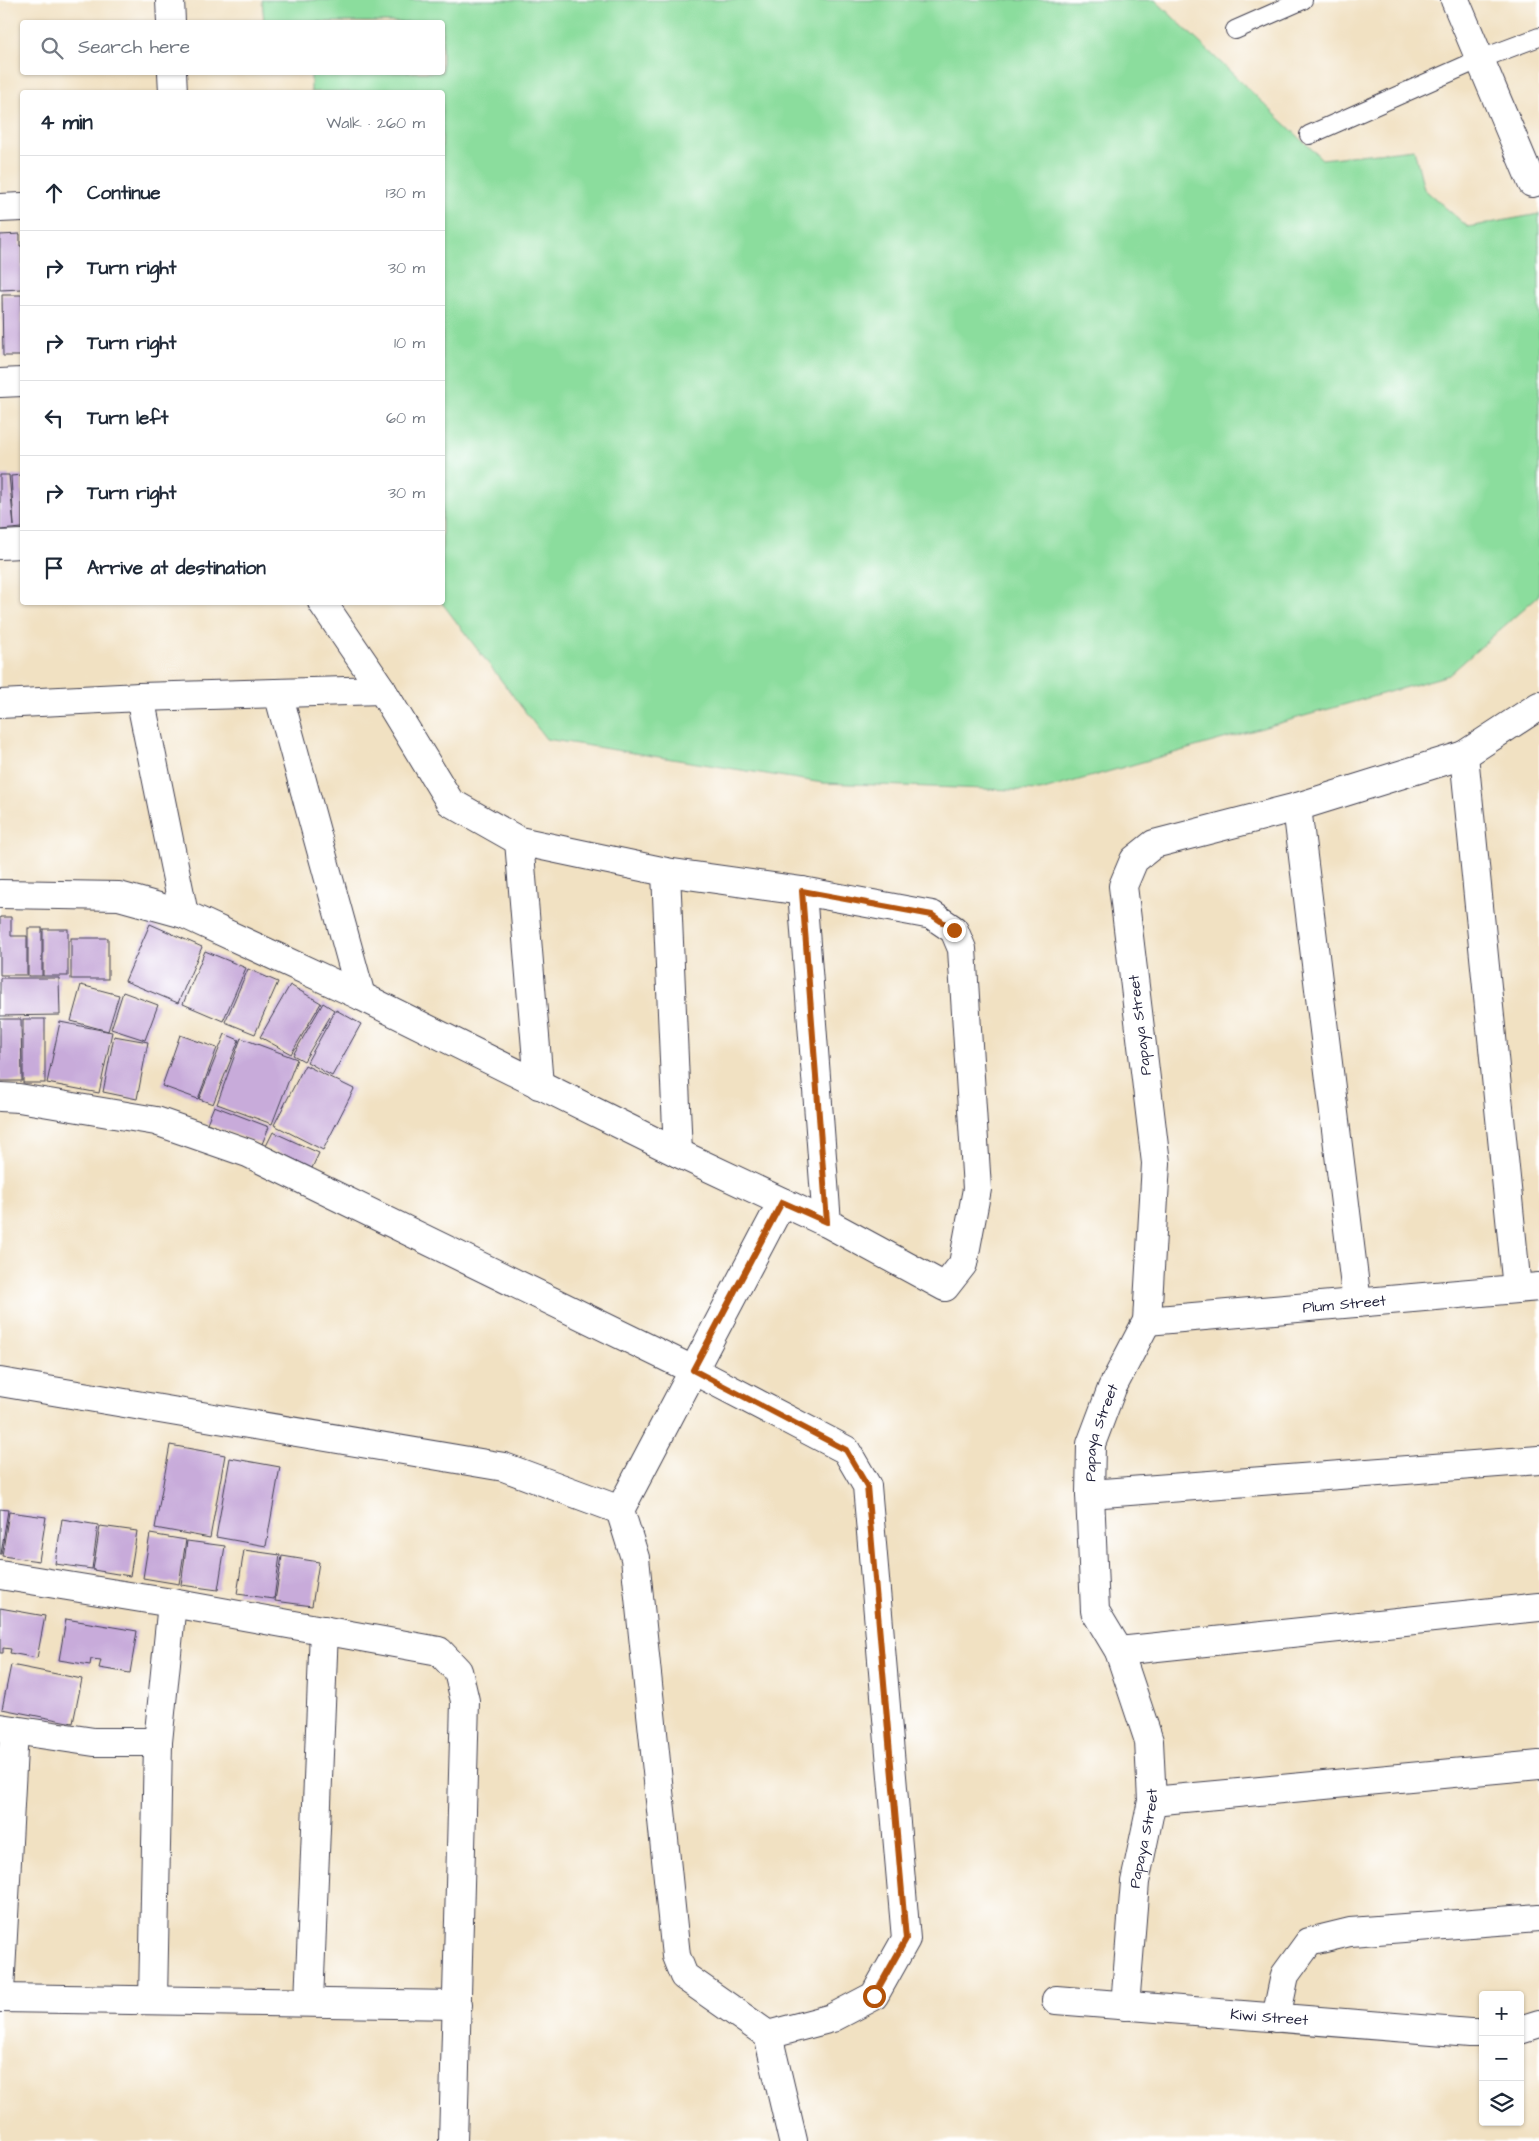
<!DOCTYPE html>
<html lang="en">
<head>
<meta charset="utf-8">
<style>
  :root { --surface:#fff; --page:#f6f6f7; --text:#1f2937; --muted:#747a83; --line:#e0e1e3 }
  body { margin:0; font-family:"Architects Daughter",sans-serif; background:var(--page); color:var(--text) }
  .controls { position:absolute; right:15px; bottom:15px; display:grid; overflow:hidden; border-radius:5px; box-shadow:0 1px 4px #0004 }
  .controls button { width:45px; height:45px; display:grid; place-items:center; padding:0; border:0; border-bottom:1px solid var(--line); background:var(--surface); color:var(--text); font:25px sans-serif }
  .stop { position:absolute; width:15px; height:15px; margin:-11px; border:4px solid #b45309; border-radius:50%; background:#fff }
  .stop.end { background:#b45309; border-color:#fff; box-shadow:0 1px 5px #0008 }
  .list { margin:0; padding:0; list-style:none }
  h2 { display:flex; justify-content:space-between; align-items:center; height:65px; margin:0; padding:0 20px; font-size:21px }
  h2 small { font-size:16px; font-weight:400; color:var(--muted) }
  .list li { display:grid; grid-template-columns:32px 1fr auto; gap:15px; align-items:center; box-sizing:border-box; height:75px; padding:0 20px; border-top:1px solid var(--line) }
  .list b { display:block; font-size:19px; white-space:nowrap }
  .list em { font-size:16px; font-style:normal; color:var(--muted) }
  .icon { flex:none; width:28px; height:28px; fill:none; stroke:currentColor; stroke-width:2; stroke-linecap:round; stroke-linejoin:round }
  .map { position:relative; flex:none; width:1539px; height:2141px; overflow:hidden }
  .search { position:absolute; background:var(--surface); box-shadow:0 1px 4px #0004; left:20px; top:20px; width:425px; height:55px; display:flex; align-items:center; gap:12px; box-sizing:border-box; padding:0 18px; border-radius:5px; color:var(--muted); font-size:19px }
  .panel { position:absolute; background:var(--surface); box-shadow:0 1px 4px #0004; left:20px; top:90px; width:425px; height:515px; border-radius:5px }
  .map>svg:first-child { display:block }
  .green { fill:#8bdd9d; stroke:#56806c }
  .building { fill:#c8abda }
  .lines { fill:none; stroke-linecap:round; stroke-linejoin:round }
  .service-casing { stroke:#413f4f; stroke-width:20 }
  .minor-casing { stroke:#413f4f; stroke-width:30 }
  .service { stroke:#fff; stroke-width:18 }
  .minor { stroke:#fff; stroke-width:28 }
  .route { stroke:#b45309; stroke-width:6 }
  .labels { text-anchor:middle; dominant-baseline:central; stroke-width:5; stroke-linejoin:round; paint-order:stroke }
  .street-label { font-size:15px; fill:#22223b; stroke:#fff }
</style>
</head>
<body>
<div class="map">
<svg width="1539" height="2141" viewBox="0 0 1539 2141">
  <rect width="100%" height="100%" fill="#fff"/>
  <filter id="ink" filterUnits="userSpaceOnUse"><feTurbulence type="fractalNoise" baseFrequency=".02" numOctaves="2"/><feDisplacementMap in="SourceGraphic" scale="10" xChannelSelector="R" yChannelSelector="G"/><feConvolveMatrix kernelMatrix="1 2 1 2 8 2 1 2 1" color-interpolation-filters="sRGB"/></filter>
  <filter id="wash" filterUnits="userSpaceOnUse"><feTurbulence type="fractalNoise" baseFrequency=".0096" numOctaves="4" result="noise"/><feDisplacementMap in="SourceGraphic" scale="20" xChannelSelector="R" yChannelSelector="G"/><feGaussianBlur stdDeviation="1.12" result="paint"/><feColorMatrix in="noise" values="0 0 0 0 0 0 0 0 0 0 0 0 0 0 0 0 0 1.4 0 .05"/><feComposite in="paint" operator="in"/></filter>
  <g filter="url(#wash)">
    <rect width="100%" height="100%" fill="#f1e1c2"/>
    <path class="green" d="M262,0H1155L1322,159L1414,149L1424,189L1468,227L1539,214V595L1449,675L1040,791L823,783L546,739L442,603V92H311V73L442,72V22H264Z"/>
    <g id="blocks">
      <g class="building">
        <path d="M20,234V246H22V289L0,290V235Z"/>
        <path d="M2,295H22V356H3Z"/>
        <path d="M0,475H9L14,526L11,476L22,475V528L0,530Z"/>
        <path d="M0,917H11V936H27V975H0Z"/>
        <path d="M150,924L202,947L178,1003L125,981Z"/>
        <rect x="28" y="928" width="14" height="48"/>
        <rect x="43" y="929" width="25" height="47"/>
        <rect x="71" y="938" width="37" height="41"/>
        <path d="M205,951L246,968L223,1021L183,1004Z"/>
        <path d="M248,969L278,982L255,1034L225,1022Z"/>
        <path d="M0,978H59L60,1015L0,1016Z"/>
        <path d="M81,985L119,995L108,1031L71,1021Z"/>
        <path d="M290,985L321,1003L291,1054L260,1037Z"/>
        <path d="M123,992L158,1005L145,1040L111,1029Z"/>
        <path d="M323,1003L334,1010L304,1061L293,1055Z"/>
        <path d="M336,1010L361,1024L332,1076L307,1062Z"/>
        <path d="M0,1019H21L22,1081H0Z"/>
        <rect x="23" y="1019" width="22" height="64"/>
        <path d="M60,1022L112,1032L99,1093L47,1083Z"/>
        <path d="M225,1034L239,1040L213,1104L199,1099Z"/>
        <path d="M180,1035L217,1048L198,1099L162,1086Z"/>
        <path d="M114,1036L148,1042L137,1099L103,1092Z"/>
        <path d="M241,1038L297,1059L272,1124L217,1104Z"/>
        <path d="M305,1065L354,1089L323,1150L274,1125Z"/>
        <path d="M214,1106L269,1127L262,1144L207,1123Z"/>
        <path d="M273,1132L319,1153L312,1168L266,1146Z"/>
        <path d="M170,1445L225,1455L210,1538L155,1528Z"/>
        <path d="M230,1458L280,1467L266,1546L216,1537Z"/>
        <path d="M0,1509L8,1510L1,1554H0Z"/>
        <path d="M9,1512L46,1517L39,1561L2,1556Z"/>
        <path d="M62,1519L98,1525L92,1569L55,1564Z"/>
        <path d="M100,1526L137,1531L130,1576L93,1570Z"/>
        <path d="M150,1534L186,1540L179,1584L143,1578Z"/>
        <path d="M187,1541L225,1546L218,1590L181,1585Z"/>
        <path d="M244,1550L280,1555L274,1599L237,1594Z"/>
        <path d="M282,1556L319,1562L312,1606L275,1601Z"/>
        <path d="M0,1608L45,1616L37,1658L10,1653L11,1649L3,1648V1653H0Z"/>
        <path d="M66,1619L137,1631L130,1673L99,1668L101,1660L91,1659L90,1665L59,1660Z"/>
        <path d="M11,1665L82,1679L73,1723L2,1709Z"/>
      </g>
    </g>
  </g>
  <g filter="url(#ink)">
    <use href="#blocks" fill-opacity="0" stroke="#413f4f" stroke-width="1"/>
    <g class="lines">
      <defs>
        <g id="service">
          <path d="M1235,30L1303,0"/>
          <path d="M1309,135L1478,60L1539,37"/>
        </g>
        <g id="minor">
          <path d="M170,0L171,22"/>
          <path d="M1455,0L1532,183L1539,181"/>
          <path d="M172,72L173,92"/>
          <path d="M0,208L22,207"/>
          <path d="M0,383L22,382"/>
          <path d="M0,545L22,544"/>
          <path d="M278,693L361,996"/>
          <path d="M140,697L184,914"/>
          <path d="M0,704L140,697L382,690"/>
          <path d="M1464,755L1517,1289"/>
          <path d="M1297,807L1357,1303"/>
          <path d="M519,841L539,1085"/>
          <path d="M666,872L678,1153"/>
          <path d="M802,891L827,1223"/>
          <path d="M0,894L119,896L184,914L361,996L678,1153L827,1223L945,1287L963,1264L977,1189L962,949L954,930L932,915L802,891L666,872L519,841L450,802L382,690L322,602"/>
          <path d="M0,1097L19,1098L156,1121L248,1153L693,1370L846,1450L867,1486L906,1939L874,1996L832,2018L768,2035"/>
          <path d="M782,1202L620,1510L635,1558L676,1956L684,1976L768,2035L793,2141"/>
          <path id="s1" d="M1147,1321L1539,1287"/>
          <path d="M0,1382L504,1467L620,1510"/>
          <path d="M1090,1494L1539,1460"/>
          <path d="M0,1575L172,1603L158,1742L153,2000"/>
          <path d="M172,1603L439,1651L458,1671L465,1701L453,2141"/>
          <path d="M1119,1651L1539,1607"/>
          <path d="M0,1728L94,1742H158"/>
          <path d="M1152,1801L1539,1765"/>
          <path d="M0,1991L14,1730"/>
          <path d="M0,1998L458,2005"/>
          <path id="s2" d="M1056,2000L1470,2033H1483"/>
          <path d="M309,2002L324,1630"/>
          <path id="s3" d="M1125,2006L1135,1882L1152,1801L1149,1741L1119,1651L1095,1611L1090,1494L1091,1444L1112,1388L1147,1321L1156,1163L1123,886L1134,860L1154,844L1297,807L1464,755L1539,706"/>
          <path d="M1276,2018L1285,1975L1309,1942L1350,1932L1539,1918"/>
          <path d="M1520,2030L1539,2024"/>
        </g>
      </defs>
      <use href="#service" class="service-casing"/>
      <use href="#minor" class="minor-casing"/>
      <use href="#service" class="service"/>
      <use href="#minor" class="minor"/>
    </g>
  </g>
  <g class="lines" filter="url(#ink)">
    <path class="route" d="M874,1996L906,1939L867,1486L846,1450L693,1370L782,1202L827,1222L802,891L932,915L954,930"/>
  </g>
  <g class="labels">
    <g class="street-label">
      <text transform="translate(1140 1025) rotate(-97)">Papaya Street</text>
      <text stroke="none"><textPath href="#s1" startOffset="198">Plum Street</textPath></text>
      <text stroke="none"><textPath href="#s3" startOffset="589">Papaya Street</textPath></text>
      <text stroke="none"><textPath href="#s3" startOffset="169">Papaya Street</textPath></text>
      <text stroke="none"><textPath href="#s2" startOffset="214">Kiwi Street</textPath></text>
    </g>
  </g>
</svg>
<div class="controls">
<button>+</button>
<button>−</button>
<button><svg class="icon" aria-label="layers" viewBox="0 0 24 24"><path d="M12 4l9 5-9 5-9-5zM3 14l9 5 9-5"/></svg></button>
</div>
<div class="stop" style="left:874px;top:1996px"></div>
<div class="stop end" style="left:954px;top:930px"></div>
<div class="search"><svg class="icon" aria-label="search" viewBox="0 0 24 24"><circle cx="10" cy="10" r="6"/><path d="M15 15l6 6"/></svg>Search here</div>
<section class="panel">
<h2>4 min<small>Walk · 260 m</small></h2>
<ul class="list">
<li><svg class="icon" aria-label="ahead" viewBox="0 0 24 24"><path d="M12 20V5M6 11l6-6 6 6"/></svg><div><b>Continue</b></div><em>130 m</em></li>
<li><svg class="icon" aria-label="right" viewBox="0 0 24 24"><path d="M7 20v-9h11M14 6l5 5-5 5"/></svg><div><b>Turn right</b></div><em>30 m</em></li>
<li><svg class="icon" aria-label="right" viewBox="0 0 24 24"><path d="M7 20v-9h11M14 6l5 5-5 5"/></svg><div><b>Turn right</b></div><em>10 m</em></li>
<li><svg class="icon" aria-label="left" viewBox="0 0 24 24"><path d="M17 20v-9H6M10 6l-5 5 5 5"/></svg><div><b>Turn left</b></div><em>60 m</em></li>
<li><svg class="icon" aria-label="right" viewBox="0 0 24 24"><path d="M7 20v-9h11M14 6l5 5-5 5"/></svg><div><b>Turn right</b></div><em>30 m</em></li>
<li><svg class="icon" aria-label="arrive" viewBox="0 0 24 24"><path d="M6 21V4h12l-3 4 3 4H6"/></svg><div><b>Arrive at destination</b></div></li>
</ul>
</section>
</div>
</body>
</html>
